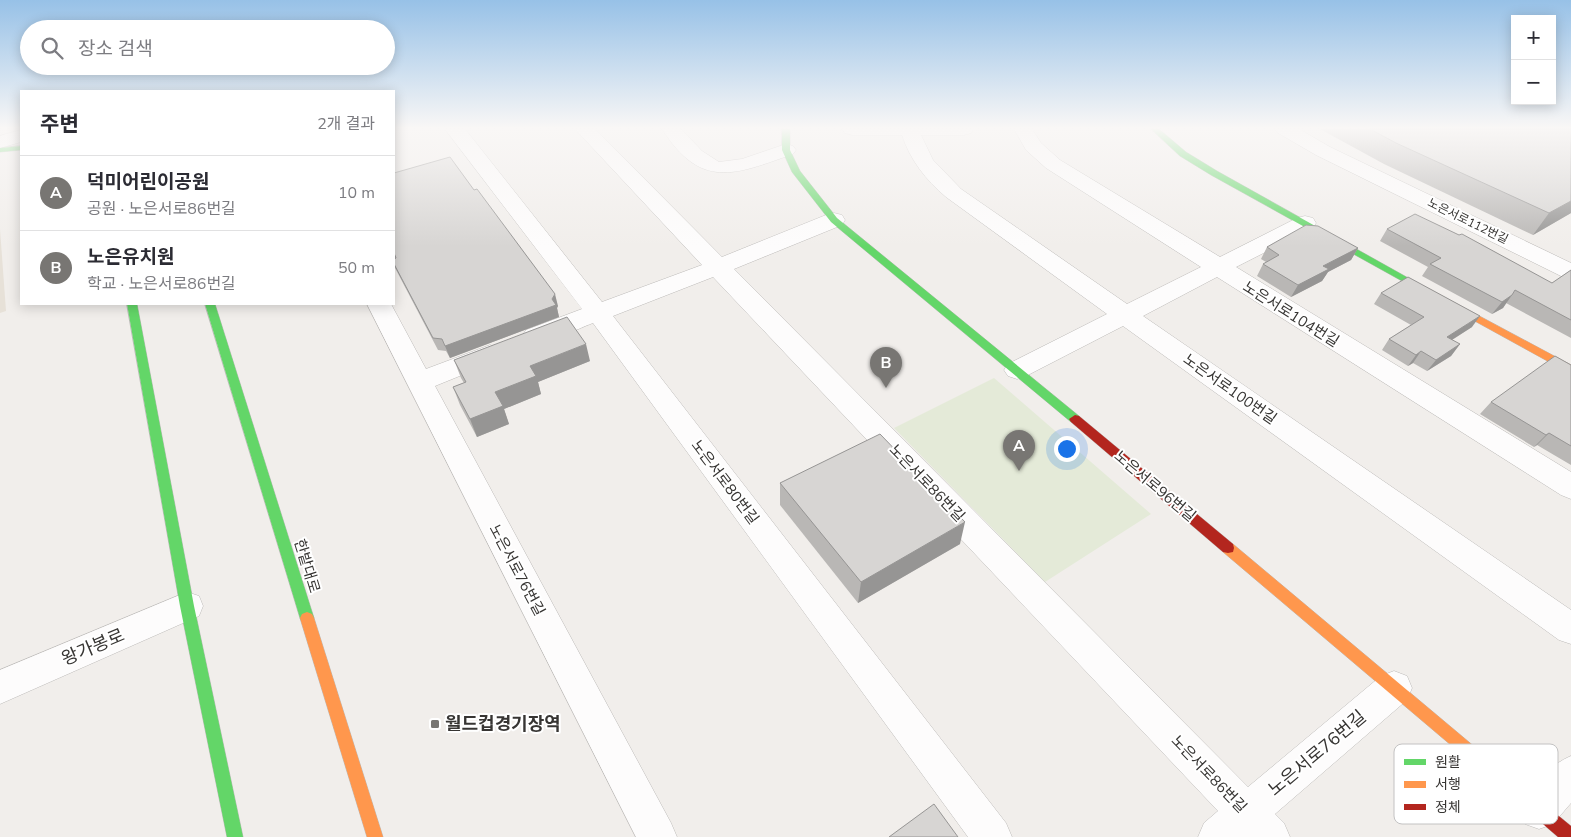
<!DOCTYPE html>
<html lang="ko">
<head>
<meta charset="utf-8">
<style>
  :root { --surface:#fff; --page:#f2f2f3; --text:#2b2b33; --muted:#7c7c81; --line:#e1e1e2; --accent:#787673 }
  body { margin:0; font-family:"Nunito Sans","Noto Sans KR",sans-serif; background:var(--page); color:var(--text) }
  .controls { position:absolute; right:15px; top:15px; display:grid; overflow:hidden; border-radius:0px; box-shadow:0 2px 12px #0003 }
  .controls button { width:45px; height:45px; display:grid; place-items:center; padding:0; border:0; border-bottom:1px solid var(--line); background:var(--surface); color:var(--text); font:25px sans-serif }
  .you { position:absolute; left:1066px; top:448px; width:18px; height:18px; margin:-12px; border:4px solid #fff; border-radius:50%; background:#1a73e8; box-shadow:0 0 0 8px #1a73e833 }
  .badge { display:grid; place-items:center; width:32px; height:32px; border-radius:50%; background:var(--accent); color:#fff; font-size:16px; font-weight:700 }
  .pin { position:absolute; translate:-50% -41px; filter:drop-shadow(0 1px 2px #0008) }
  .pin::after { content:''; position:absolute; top:26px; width:18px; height:15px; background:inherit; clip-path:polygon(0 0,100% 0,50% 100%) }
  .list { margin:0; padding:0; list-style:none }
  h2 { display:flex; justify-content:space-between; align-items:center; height:65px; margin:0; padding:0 20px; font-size:21px }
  h2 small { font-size:16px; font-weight:400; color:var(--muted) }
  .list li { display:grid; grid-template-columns:32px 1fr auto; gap:15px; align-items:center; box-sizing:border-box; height:75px; padding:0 20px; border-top:1px solid var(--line) }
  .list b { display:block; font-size:19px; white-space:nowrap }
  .list p { margin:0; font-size:16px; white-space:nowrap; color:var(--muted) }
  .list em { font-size:16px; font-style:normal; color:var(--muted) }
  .icon { flex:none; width:28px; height:28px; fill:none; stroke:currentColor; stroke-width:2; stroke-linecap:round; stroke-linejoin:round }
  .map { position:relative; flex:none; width:1571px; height:837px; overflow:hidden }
  .search { position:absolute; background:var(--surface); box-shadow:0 2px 12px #0003; left:20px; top:20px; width:375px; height:55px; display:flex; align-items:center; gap:12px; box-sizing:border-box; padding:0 18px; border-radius:28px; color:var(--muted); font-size:19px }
  .panel { position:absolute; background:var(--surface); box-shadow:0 2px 12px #0003; left:20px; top:90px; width:375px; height:215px; border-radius:0px }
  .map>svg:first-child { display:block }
  .built { fill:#e7e1d8 }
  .green { fill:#e4ead8 }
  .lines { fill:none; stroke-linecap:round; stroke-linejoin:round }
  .street-casing { stroke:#bdbbb9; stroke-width:1 }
  .fast-casing { stroke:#bdbbb9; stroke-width:1 }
  .slow-casing { stroke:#bdbbb9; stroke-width:1 }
  .jam-casing { stroke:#bdbbb9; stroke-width:1 }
  .street { fill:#fdfcfc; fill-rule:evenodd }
  .fast { fill:#63d668; fill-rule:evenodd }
  .slow { fill:#ff974d; fill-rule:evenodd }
  .jam { fill:#b3261e; fill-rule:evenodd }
  .wall { fill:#b9b7b5 }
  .shaded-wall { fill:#969594 }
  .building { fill:#d7d5d3; stroke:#969594 }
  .poi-dot { fill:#787673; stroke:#fff; stroke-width:2 }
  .labels { text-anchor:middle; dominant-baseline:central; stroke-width:4; stroke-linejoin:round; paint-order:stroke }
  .far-street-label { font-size:12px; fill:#373533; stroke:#fff }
  .street-label { font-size:15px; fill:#373533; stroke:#fff }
  .near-street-label { font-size:18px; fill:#373533; stroke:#fff }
  .near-poi-label { font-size:18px; font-weight:bold; fill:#373533; stroke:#fff; text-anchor:start }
  .key { fill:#fff; stroke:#c3c2c2; stroke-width:1 }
  .key-label { font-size:14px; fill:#373533 }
</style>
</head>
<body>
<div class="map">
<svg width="1571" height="837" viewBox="0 0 1571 837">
  <rect width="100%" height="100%" fill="#f1eeeb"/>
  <path class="built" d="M0,229L6,311L0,313Z"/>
  <path class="green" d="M994,378L1151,514L1045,582L894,428Z"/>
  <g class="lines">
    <defs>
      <g id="street">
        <path d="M445,129H465L602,302L702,265L575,129H595L722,257L826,215L834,213L842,215L845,220L842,225L734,269L1248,787L1381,676L1394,671L1407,676L1412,688L1407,700L1275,814L1284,823L1290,837H1198L1204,823L1218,811L713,277L613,316L1006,823L1012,837H968L593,323C574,330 544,347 526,342L522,336L526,330L582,309Z"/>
        <path d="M662,129H681L702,151L719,162L742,159L786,144L793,146L796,150L793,154C734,175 701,190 662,129Z"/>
        <path d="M842,129H973L971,133L964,135H921L933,160L961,189L1127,304L1201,267L1046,168L1026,150L1014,129H1032L1041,143L1060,160L1220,257L1297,218L1305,216L1313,218L1316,223L1313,228L1236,267L1571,472V499L1561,495L1217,277L1143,316L1571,610V644L1559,640L1123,326L1026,376L1017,379L1008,376L1004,370L1008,364L1107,314L946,197C926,180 910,160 902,135H852L845,133Z"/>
        <path d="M1275,129H1299L1330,147L1571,263V279L1563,277L1316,155L1278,133Z"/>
        <path d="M21,130V142L0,148V136Z"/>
        <path d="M367,304H391L426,369L490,345L499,348L503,354L499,360L435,386L671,823L677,837H636Z"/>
        <path d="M187,592L199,596L203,606L199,616L0,704V670Z"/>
        <path d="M1571,756V803L1553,824L1539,829L1525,824L1520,810C1529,788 1549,765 1571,756Z"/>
      </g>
      <g id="fast">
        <path d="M782,129H790V150L800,171L837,218L1079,416L1081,419L1079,422H1071L831,222L792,172L782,150Z"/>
        <path d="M1151,129H1159L1186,152L1217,171L1419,284L1414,287L1411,286L1211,175L1180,156Z"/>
        <path d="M21,146V150L0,152V148Z"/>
        <path d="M127,304H137L194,606L243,837H227L180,606Z"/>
        <path d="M205,304H215L314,618L312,622L307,624L302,622L300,618Z"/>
      </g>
      <g id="slow">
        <path d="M1414,281L1571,365V374L1411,286L1409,284L1411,282Z"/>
        <path d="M1228,543L1233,544L1482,753L1485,758L1482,763L1477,766L1472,763L1223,552L1222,548L1223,544Z"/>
        <path d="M307,612L312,614L314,618L383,837H367L300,618L302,614Z"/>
      </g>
      <g id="jam">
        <path d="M1075,415L1079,416L1233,544L1234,548L1233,552L1228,553L1223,552L1071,422L1069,419Z"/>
        <path d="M1477,750L1482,753L1571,826V837H1558L1472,763L1469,758L1472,753Z"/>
      </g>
    </defs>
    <use href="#street" class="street-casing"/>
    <use href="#fast" class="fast-casing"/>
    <use href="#slow" class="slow-casing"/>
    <use href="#jam" class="jam-casing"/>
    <use href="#street" class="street"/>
    <use href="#fast" class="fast"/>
    <use href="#slow" class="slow"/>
    <use href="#jam" class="jam"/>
  </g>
  <g class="wall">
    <path d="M1320,129H1571V213L1533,235L1384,164Z"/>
    <path d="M394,173L558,306L557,308L559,317L450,358L446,351L438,350L394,266V259L395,258L394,257Z"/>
    <path d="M1387,229L1552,283L1571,270V338L1506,303L1503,308L1492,314L1422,276L1428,267L1380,241Z"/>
    <path d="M1267,247L1358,248L1351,260L1328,272L1322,281L1291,297L1257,276L1263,264L1266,262L1261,259Z"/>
    <path d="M1381,293L1472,327L1452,340L1460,344L1451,356L1427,371L1413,363L1408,366L1382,350L1389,339L1411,325L1374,304Z"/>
    <path d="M454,360L590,361L538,382L541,394L504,409L509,424L477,437L460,405L453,387L464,383L461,378Z"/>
    <path d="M1571,365V465L1537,445L1534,447L1480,414L1491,402Z"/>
    <path d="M780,483L960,544L858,603L780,505Z"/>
  </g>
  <g class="shaded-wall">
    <path d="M1571,201V213L1533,235L1549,213Z"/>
    <path d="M1358,248L1351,260L1328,272L1322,281L1291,297L1298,285L1323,266Z"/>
    <path d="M555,294L558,306L557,308L559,317L450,358L445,346L552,299Z"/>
    <path d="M1512,295L1503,308L1492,314L1502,302Z"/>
    <path d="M1480,316L1472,327L1439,348L1447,337Z"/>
    <path d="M586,344L590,361L538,382L541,394L504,409L509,424L477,437L470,419L495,392L530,366Z"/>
    <path d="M1460,344L1451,356L1427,371L1436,360Z"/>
    <path d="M1421,351L1413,363L1408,366L1416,355Z"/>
    <path d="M1549,433L1537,445L1534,447L1546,435Z"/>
    <path d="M965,522L960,544L858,603L861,582Z"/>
  </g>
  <g class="building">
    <path d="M1370,129H1571V201L1549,213L1396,143Z"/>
    <path d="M450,157L474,190L477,189L555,294L552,299L556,305L445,346L442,339L433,338L394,264V259L396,258L394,253V173Z"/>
    <path d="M1415,214L1459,235L1462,234L1552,283L1571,270V320L1515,290L1512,295L1502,302L1430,264L1441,258L1387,229Z"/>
    <path d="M1306,225L1318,226L1358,248L1323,266L1329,269L1298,285L1263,264L1279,255L1267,247Z"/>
    <path d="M1408,277L1480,316L1447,337L1460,344L1436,360L1421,351L1416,355L1389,339L1424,317L1381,293Z"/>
    <path d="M567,317L586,344L530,366L536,376L495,392L503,406L470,419L453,387L466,382L454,360Z"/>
    <path d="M1555,356L1571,365V446L1549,433L1546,435L1491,402Z"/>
    <path d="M880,434L965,522L861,582L780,483Z"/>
    <path d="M934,804L958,837H889Z"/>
  </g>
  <linearGradient id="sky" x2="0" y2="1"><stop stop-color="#97c1e7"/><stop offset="0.52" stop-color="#f9f7f6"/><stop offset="1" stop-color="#f9f7f6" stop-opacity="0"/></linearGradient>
  <rect width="1571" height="246" fill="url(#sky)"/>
  <rect class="poi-dot" x="430" y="719" width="10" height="10" rx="2.5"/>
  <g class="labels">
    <g class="far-street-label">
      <text transform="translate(1468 221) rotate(26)">노은서로112번길</text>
    </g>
    <g class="street-label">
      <text transform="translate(1291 314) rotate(32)">노은서로104번길</text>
      <text transform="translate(1230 389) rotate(35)">노은서로100번길</text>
      <text transform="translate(725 482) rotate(53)">노은서로80번길</text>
      <text transform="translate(927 483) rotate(46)">노은서로86번길</text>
      <text transform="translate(1155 486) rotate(40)">노은서로96번길</text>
      <text transform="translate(307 566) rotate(73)">한밭대로</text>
      <text transform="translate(517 570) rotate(62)">노은서로76번길</text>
      <text transform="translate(1209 774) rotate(46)">노은서로86번길</text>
    </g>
    <g class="near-street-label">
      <text transform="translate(93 647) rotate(-23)">왕가봉로</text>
      <text transform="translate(1317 753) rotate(-40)">노은서로76번길</text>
    </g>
    <g class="near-poi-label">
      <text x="445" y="724">월드컵경기장역</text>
    </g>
  </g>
  <rect x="1394" y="744" width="164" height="80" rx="8" class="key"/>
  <rect x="1404" y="759" width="22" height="6" fill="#63d668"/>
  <rect x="1404" y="781" width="22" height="7" fill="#ff974d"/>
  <rect x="1404" y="804" width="22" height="6" fill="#b3261e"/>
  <g class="key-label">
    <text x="1435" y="767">원활</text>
    <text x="1435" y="789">서행</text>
    <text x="1435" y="812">정체</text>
  </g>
</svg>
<div class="controls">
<button>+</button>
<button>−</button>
</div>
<div class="you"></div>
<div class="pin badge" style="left:1019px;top:471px">A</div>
<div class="pin badge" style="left:886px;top:388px">B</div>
<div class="search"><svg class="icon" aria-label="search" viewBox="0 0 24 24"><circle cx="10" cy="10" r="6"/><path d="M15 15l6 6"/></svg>장소 검색</div>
<section class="panel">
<h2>주변<small>2개 결과</small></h2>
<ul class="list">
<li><span class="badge">A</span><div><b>덕미어린이공원</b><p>공원 · 노은서로86번길</p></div><em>10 m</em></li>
<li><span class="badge">B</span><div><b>노은유치원</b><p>학교 · 노은서로86번길</p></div><em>50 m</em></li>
</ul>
</section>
</div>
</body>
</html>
